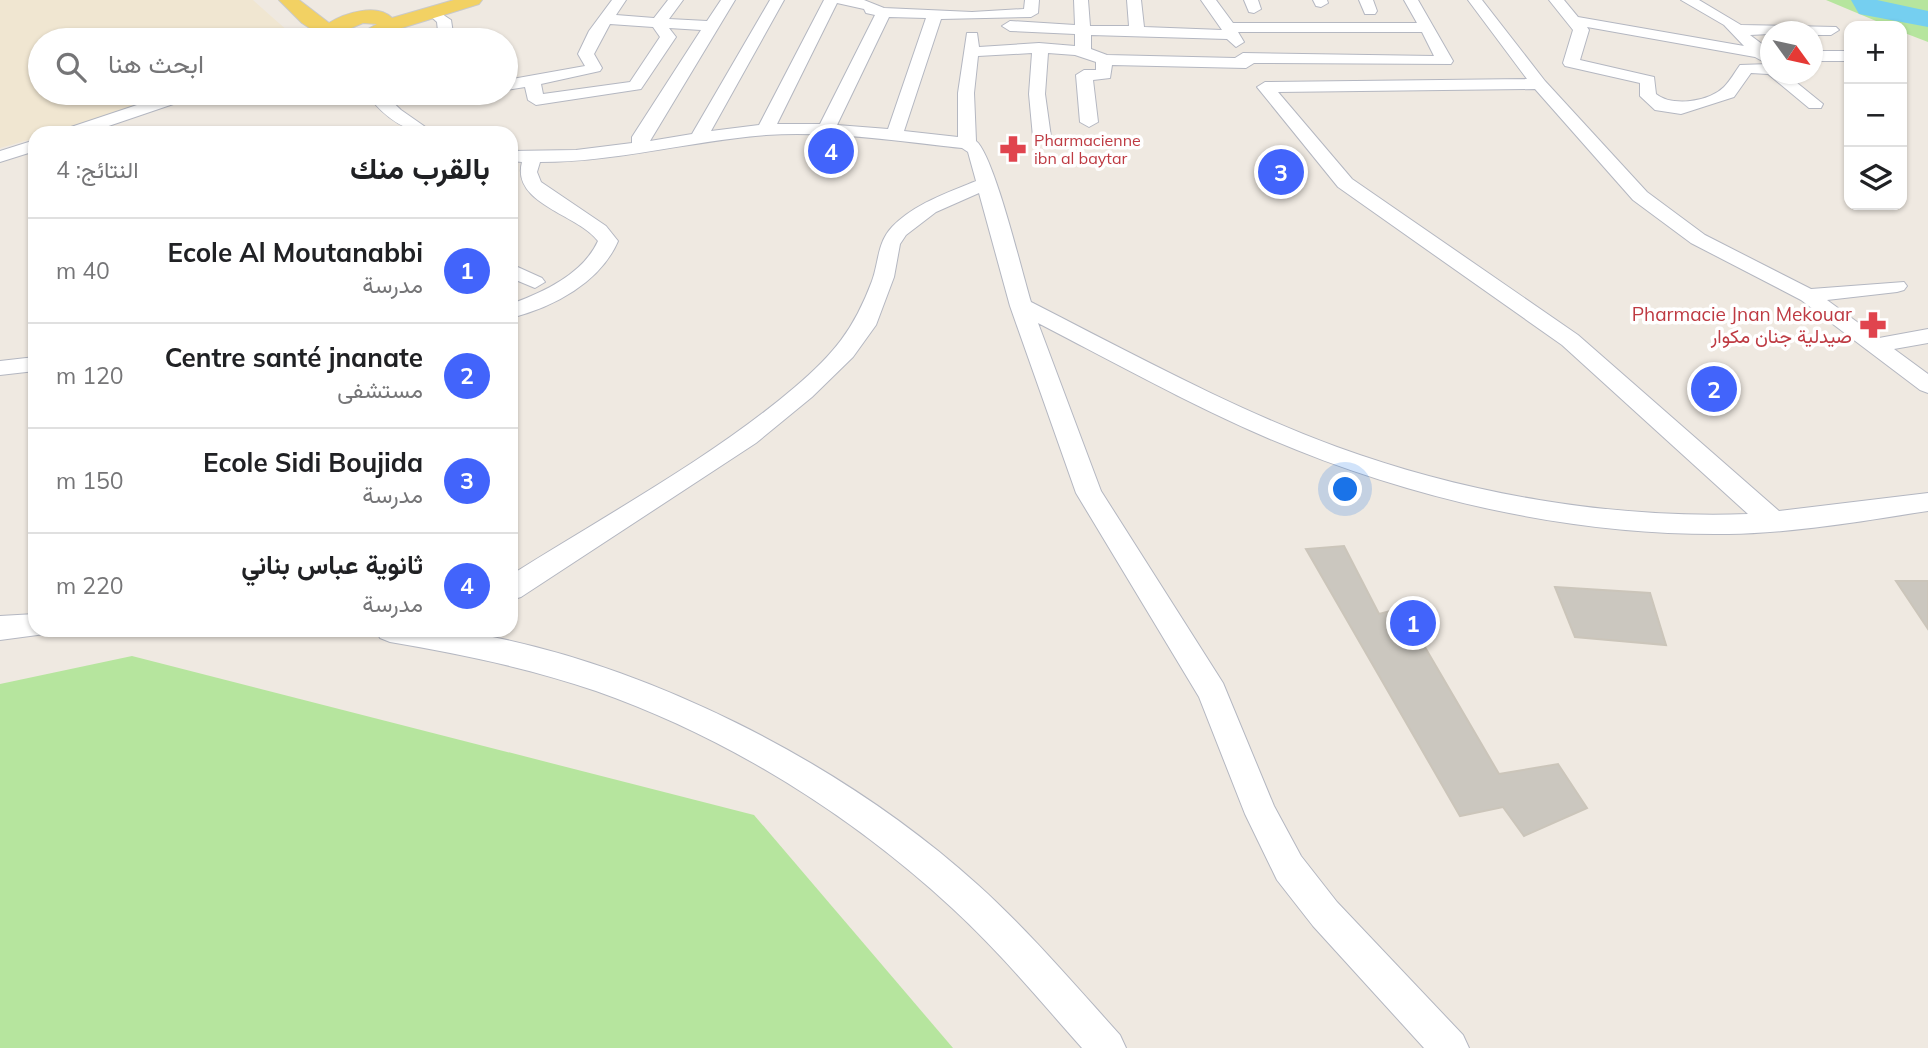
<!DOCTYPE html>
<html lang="ar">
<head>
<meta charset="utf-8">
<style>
  :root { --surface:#fff; --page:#f2f2f2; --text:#202124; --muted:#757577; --line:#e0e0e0; --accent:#4264fb }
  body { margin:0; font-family:Mulish,Vazirmatn,sans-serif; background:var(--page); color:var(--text); direction:rtl }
  .controls { position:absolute; right:21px; top:21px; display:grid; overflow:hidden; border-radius:14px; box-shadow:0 2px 5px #0004 }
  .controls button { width:63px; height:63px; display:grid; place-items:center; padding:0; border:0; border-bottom:2px solid var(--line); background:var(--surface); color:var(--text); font:35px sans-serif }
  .compass { position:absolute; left:1760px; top:21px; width:63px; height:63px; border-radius:50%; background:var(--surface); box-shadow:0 2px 5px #0004; rotate:123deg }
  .you { position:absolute; left:1346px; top:490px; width:24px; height:24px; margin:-18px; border:5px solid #fff; border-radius:50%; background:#1a73e8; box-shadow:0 0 0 10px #1a73e833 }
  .badge { display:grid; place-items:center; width:46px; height:46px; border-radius:50%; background:var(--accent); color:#fff; font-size:23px; font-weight:700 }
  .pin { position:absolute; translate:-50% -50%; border:4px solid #fff; box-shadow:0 2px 7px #0006 }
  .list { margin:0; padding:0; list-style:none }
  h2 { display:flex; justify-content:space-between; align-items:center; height:91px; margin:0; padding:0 28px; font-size:30px }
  h2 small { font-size:23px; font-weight:400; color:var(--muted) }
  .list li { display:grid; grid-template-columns:46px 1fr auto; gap:21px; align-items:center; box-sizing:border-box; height:105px; padding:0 28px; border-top:2px solid var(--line) }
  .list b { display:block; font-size:26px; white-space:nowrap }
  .list p { margin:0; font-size:23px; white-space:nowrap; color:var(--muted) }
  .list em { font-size:23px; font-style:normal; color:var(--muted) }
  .icon { flex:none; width:38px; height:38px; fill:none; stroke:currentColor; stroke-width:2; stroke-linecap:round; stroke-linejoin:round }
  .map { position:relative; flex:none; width:1928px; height:1048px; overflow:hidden; direction:ltr }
  .search { position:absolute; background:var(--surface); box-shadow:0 2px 5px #0004; left:28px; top:28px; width:490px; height:77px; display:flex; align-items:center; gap:18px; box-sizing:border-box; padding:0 24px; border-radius:38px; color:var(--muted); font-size:26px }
  .panel { position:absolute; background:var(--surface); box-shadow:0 2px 5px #0004; left:28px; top:126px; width:490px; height:511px; border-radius:21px; direction:rtl }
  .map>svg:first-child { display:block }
  .education { fill:#f0e6d1 }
  .green { fill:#b6e59e }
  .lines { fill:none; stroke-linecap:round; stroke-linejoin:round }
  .river { fill:#75cff0; fill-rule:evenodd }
  .building { fill:#cbc7bf; stroke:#cbc5ba; stroke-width:2 }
  .minor-casing { stroke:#b4b7c1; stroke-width:2 }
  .major-casing { stroke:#c9c9c9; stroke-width:2 }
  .minor { fill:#fff; fill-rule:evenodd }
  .major { fill:#f2d163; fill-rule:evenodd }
  .labels { text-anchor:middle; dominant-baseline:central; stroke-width:7; stroke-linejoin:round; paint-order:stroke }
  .far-health-label { font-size:16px; fill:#be3a42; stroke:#fff; text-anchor:start }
  .health-label { font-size:19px; fill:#be3a42; stroke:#fff; text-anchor:end }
</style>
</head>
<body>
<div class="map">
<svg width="1928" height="1048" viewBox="0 0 1928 1048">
  <rect width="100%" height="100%" fill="#efe9e1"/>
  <path class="education" d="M0,0H253L298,40H40V93H179L50,133H35V138L0,148Z"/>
  <g class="green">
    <path d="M1826,0H1928V42L1902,32V26H1888Z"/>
    <path d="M132,656L754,815L953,1048H0V684Z"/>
  </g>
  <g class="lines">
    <path class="river" d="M1851,0H1877L1928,11V27L1859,14Z"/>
  </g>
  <g class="building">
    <path d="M1344,546L1379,614L1402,608L1499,774L1558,764L1587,808L1524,836L1503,807L1460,816L1306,549Z"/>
    <path d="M1896,581H1928V629Z"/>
    <path d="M1555,587L1650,593L1666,645L1575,637Z"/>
  </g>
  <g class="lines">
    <defs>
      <g id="minor">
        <path d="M612,0H626L616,15L654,18L668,0H683L669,19L707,21L721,0H735L650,141L692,134L770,0H784L711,131L759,125L824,0H864L884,8L972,12L1024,9L1025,0H1039L1038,13L1031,17L941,19L904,131L958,137V93L967,33H977L979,47L1039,43L1075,46V34L1010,31L1002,26L1010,21L1075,25L1074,0H1088L1090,26H1129L1127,0H1141L1144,27L1222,30L1201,0H1216L1233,23H1417L1404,0H1418L1453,61L1451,64L1254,63L1246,68L1112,65L1110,78L1093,80L1098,122L1089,127L1080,122L1076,75L1084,70H1096V62L1075,55L1048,53L1045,94L1051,137L1042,142L1033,137L1029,94L1032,53L978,56L974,93L976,141C994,155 1022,273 1031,302C1131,353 1231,408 1337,447C1466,494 1610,519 1748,514L1562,345L1338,187L1257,87L1265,82L1527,79L1468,0H1482L1545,81L1647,192L1705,235L1811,289L1904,282L1907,286L1904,290L1897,292L1827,300L1879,338L1928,329V343L1894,349L1928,374V393L1920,390L1801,300L1691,243L1633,200L1535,89L1278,92L1352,179L1578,335L1779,511L1928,493V511C1862,521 1795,533 1728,534C1573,536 1413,500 1270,439C1191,405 1115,363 1038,323L1101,491L1223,683L1274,806L1301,856L1337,902L1463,1035L1469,1048H1424L1313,926L1277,880L1245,814L1199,697L1076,493L1010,306L979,193L936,212L906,235L900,244L894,277L876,325L853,357L812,397L756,443L521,597L511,600V575C604,516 712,458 795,387C834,354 854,329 872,281C879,262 877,243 892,227C914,204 947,193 976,181L968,152L962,148C897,141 832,131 766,135C689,141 617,162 540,162L537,172L541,182L606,226L618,241C600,283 553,307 511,318V304C544,292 583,274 598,241C578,214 511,204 522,162L511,161V151L576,150L632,143V137L701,30L669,28L676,37L641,89L536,105L528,100L525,87L506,90V80L585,66L578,54L589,31ZM837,3L864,9L866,13L875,15L820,124H777ZM889,17L926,18L888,129L837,125ZM610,24L653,27L660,37L630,82L543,94L541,84L600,71L602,68L594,54ZM1238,32H1422L1434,56L1243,53L1235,58L1107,55L1091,49V35L1227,39L1236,47L1244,42Z"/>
        <path d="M1244,0H1258L1261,9L1254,13L1249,12Z"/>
        <path d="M1313,0H1327L1328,3L1321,7L1316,6Z"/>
        <path d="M1359,0H1373L1377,11L1375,14H1365Z"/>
        <path d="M1549,0H1564L1578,17L1744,46L1724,25L1681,0H1699L1741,25L1836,27L1839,30L1831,35H1812V32L1750,35L1770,50V60L1764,62L1755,57L1587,27L1589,30L1580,60L1654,77L1656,94C1672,107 1709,102 1724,87C1730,81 1735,72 1740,65L1770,64V74H1786L1823,104L1821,108H1809L1768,74L1751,73L1734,97L1681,114L1655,110L1640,96V83L1565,66L1563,63L1573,30Z"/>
        <path d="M433,8L451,20L454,40H439L437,22L426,12Z"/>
        <rect x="1812" y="51" width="37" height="10"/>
        <path d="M173,93H196L194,97L88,133H62L65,129Z"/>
        <path d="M366,93H383L401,110L434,133C404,133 383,116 366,93Z"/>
        <path d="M35,140V151L0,162V151Z"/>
        <path d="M511,264L542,278L545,282L535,288L511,278Z"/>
        <path d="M35,357V371L0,375V361Z"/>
        <path d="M35,614V630H47L45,634L0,640V616Z"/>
        <path d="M376,630C403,630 434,626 460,631C642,660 842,762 978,885C1029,931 1074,984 1120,1035L1126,1048H1082C1040,1001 999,951 952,908C850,814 727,737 596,691C529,668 460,654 390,642L380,638Z"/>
      </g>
      <path id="major" d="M279,0H299L329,23C345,13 377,3 392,18L454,0H482L479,4L392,31L378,40H328L302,23ZM363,23L377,24L361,33L342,32Z"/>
    </defs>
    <use href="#minor" class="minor-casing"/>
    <use href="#major" class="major-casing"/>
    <use href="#minor" class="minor"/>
    <use href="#major" class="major"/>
  </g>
  <defs>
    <symbol id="pharmacy-bare" viewBox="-9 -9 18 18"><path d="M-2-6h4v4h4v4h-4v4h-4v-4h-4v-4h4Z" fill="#e0444e" stroke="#fff" stroke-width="2.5" paint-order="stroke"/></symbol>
  </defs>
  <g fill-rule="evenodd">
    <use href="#pharmacy-bare" x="994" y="130" width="38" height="38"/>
    <use href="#pharmacy-bare" x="1854" y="306" width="38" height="38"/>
  </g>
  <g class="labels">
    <g class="far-health-label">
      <text x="1034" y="140">Pharmacienne<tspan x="1034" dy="18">ibn al baytar</tspan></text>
    </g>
    <g class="health-label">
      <text x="1852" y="314">Pharmacie Jnan Mekouar<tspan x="1852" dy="22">صيدلية جنان مكوار</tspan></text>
    </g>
  </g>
</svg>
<div class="controls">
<button>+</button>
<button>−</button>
<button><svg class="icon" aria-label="layers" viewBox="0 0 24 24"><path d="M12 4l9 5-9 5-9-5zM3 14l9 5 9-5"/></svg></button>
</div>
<svg class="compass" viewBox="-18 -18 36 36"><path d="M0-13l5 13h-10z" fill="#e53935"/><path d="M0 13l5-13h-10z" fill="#757577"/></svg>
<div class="you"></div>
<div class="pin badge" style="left:1413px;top:623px">1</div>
<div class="pin badge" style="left:1714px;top:389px">2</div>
<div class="pin badge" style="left:1281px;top:172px">3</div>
<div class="pin badge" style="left:831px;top:151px">4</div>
<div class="search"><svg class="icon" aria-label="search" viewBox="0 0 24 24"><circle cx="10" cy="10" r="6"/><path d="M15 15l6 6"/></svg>ابحث هنا</div>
<section class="panel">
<h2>بالقرب منك<small>النتائج: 4</small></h2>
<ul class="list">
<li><span class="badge">1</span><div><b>Ecole Al Moutanabbi</b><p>مدرسة</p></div><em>40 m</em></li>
<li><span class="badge">2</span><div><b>Centre santé jnanate</b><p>مستشفى</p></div><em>120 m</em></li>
<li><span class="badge">3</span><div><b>Ecole Sidi Boujida</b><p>مدرسة</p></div><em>150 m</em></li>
<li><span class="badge">4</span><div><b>ثانوية عباس بناني</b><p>مدرسة</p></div><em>220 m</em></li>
</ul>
</section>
</div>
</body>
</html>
